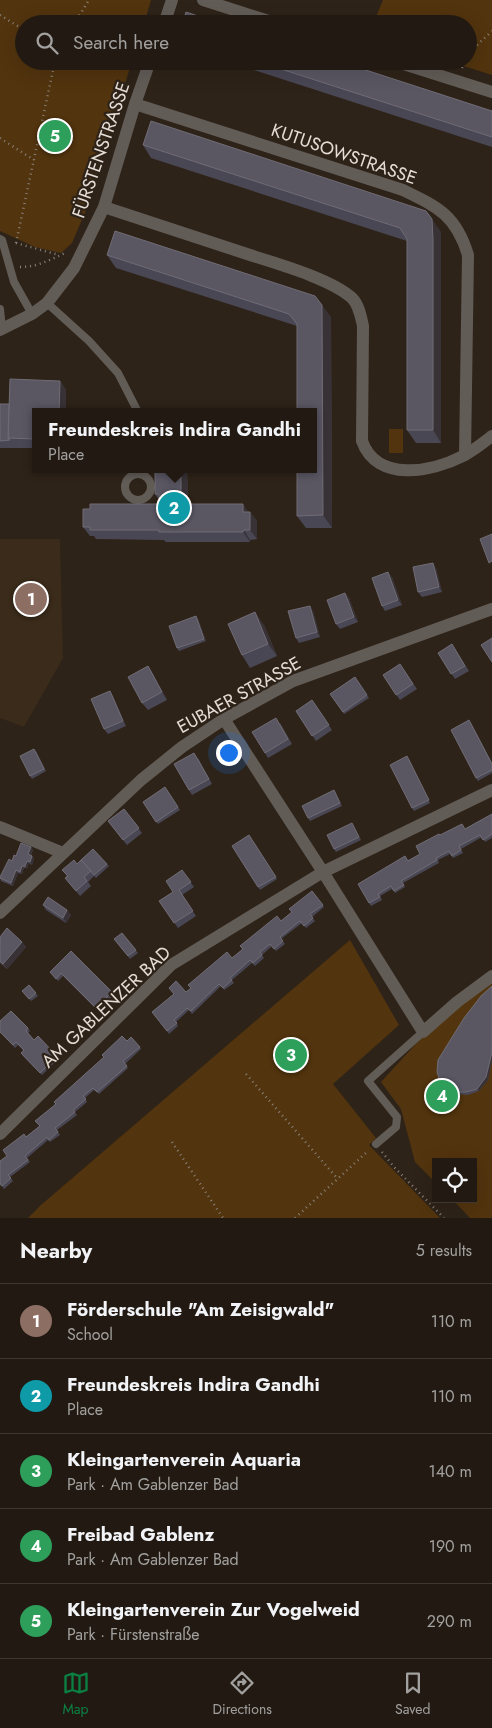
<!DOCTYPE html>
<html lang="en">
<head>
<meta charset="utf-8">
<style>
  :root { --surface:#221a12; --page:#2e2720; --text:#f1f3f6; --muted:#a2a19f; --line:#3f3832; --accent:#0b8043 }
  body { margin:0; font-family:Jost,sans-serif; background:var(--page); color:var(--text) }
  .controls { position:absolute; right:15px; bottom:15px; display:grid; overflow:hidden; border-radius:0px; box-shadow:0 5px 20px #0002 }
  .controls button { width:45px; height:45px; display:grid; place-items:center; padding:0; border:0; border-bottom:1px solid var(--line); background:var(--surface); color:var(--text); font:25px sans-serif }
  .you { position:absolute; left:228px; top:752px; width:18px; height:18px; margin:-12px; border:4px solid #fff; border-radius:50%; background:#1a73e8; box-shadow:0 0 0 8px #1a73e833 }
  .badge { display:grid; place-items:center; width:32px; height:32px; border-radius:50%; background:var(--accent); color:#fff; font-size:16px; font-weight:700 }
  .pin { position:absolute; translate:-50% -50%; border:2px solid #fff; box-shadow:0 1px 5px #0006 }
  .popup { position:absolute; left:32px; top:408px; width:285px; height:65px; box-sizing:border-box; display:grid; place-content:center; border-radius:0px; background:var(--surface); filter:drop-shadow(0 1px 4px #0005); font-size:16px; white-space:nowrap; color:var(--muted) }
  .popup b { font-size:19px; color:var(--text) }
  .popup::after { content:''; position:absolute; left:50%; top:100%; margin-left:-10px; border:10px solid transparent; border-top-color:var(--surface) }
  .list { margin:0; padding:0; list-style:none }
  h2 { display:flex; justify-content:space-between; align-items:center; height:65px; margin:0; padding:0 20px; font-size:21px }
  h2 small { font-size:16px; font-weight:400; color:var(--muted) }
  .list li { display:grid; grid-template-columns:32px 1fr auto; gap:15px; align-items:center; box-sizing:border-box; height:75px; padding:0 20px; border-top:1px solid var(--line) }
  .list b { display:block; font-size:19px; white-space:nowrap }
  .list p { margin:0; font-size:16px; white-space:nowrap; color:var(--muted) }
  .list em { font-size:16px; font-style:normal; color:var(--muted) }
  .icon { flex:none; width:28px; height:28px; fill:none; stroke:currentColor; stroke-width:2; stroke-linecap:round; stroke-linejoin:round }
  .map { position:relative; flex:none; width:492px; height:1218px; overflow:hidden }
  .search { position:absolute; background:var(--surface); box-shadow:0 5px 20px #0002; left:15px; right:15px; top:15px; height:55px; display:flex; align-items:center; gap:12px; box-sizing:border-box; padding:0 18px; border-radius:28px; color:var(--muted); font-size:19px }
  .sheet { height:440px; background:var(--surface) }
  nav { display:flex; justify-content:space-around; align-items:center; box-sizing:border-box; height:70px; border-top:1px solid var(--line); background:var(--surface); font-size:14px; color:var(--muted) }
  nav a { display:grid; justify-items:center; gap:2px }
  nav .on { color:var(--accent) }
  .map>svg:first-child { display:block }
  .built { fill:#3a2b1a }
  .green { fill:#52340e }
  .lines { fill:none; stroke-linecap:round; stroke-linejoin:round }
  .path { stroke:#8a8178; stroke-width:2.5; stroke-dasharray:1 4; stroke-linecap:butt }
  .service { stroke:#625c57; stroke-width:8 }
  .minor { stroke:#625c57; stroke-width:12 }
  .tertiary { stroke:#625c57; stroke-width:12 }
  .wall { fill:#4a4755 }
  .shaded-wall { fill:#383237 }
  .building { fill:#5a5763; stroke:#706c75 }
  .labels { text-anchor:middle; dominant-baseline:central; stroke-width:4.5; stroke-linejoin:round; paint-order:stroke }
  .street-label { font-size:18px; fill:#e5ddd6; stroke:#2e2318 }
</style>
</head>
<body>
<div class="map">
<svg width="492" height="1218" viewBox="0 0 492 1218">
  <rect width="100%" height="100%" fill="#2e2318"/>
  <path class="built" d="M0,539H60L63,658L24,727L0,718Z"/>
  <g class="green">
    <path d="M0,0H151L144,24H24V61H132L86,210L72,243L61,253L35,247L0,231Z"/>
    <path d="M383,0H492V75L448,61H468V24H373Z"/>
    <rect x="389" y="429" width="14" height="24"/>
    <path d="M350,940L399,1025L333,1084L376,1138L369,1145L440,1218H28L41,1205Z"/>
    <path d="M492,981V1218H470L452,1199H473V1162H436V1183L415,1162L401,1109L381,1082L424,1035Z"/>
  </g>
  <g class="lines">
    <g class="path">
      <path d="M0,15L24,30"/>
      <path d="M74,24L89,0"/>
      <path d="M468,57L474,48L492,31"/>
      <path d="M462,68L466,61"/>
      <path d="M0,138L34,160"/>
      <path d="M16,243L55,61"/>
      <path d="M16,243L59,255"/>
      <path d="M20,267C38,267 52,259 67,252"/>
      <path d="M246,1074L337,1178"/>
      <path d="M172,1142L223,1218"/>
      <path d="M382,1152L394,1167L444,1218"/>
      <path d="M295,1218L368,1151"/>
    </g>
    <g class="service">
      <path d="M0,239L2,240L14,282L32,314"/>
      <path d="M47,303L89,341L118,373L138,412"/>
      <path d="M0,309L2,329"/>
      <circle cx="138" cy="487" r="13"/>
      <path d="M376,1144L396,1127L397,1117L368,1081L423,1032"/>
    </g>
    <g class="minor">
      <path d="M203,0L278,24"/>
      <path d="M164,24L172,0"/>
      <path d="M394,61L492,92"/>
      <path d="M135,104L403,190C438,207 456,215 468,255L465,455"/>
      <path d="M104,207C153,223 201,239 250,255C278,264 331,279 352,298C359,305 361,317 363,326L362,441C377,483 432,472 463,456C473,451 483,443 492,436"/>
      <path d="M0,330L32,314L47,303L74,268L104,207L135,104L150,61"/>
      <path d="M224,719L323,872L423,1032L457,1002L492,976"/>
      <path d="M0,827L63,853"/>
      <path d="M0,1134L171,965L323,872L492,790"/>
    </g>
    <path class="tertiary" d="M0,913L141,780L182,747L224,719L293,681L492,609"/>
  </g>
  <g class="wall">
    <path d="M226,61H338L492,111V147Z"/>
    <path d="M143,145L441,232V443H416L407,430V241L151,158Z"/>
    <path d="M107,255L331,317L332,528H306L297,516V326L116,268Z"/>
    <path d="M60,381L66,390V412H35V448H0V404H9Z"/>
    <path d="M187,469L188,503H182V504L250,512L257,521V539L250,540V542H166L164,540L96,539L94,536H90L83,527L90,509L159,504V500L155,494Z"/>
    <path d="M436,568L442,592L422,597L418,592Z"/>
    <path d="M392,577L402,605L385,611L382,606Z"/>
    <path d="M349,598L358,622L340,629L336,624Z"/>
    <path d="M313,611L320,637L299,643L296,638Z"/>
    <path d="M196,616L198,619L206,641L179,651L177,648Z"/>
    <path d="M264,625L277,656L250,668L242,655Z"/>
    <path d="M452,644L469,671L455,679L438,653Z"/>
    <path d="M400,664L417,689L400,700L383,675Z"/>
    <path d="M148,666L153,674L167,700L148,710L142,703Z"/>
    <path d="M355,677L369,698L344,714L330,694Z"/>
    <path d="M110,691L113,696L126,726L108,734L104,729Z"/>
    <path d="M312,700L332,730L316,741L296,711Z"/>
    <path d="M280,723L292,744L268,758L265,753Z"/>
    <path d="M471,723L492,763V773L478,781L476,778Z"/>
    <path d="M36,751L46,771L32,779L30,776Z"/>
    <path d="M198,758L212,784L192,795L189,790Z"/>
    <path d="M409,759L430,803L414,811L412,808Z"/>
    <path d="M165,787L180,810L158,824L143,802Z"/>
    <path d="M334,790L342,806L310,821L308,818Z"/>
    <path d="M124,809L142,833L127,845L108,821Z"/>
    <path d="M492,814V838L485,842L482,837L461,849L463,853L453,858L450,854L438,860L439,863L403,883L405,887L395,893L392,889L380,896L382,900L371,906L358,884L408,860L420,854L440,835L465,829Z"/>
    <path d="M352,823L361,840L336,852L334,849Z"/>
    <path d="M249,835L277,879L260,890L232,846Z"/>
    <path d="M31,847L33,850L31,855L34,858L32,865L29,863L27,868H24L22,874L18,873L13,886L1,881L0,877L12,861L16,856Z"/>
    <path d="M77,864H107L109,866L96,878L94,876L88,882L91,886L80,896L65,878L67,876L62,870Z"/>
    <path d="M182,870L194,887L182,895L196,916L178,928L159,901L173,892Z"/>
    <path d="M312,891L324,907L312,917L315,921L306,928L302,923L281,939L285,944L276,951L272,946L262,955L264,958L255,966L252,963L232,980L234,983L224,990L221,986L192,1014L189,1010L176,1022L178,1026L169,1034L152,1012L174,994L169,988L186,992L232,958L243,949L240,946L281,921L292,912Z"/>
    <path d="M43,905L67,910L71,915L66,923L46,910Z"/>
    <path d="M122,933L138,953L130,959L114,939Z"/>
    <path d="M0,937L22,942L26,947L7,969L0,963Z"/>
    <path d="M71,951L114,995L98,1011L63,976L58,981L50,972Z"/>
    <path d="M29,985L38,996L31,1001L22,991Z"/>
    <path d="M492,986V1060L488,1080L479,1091L468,1095L456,1094L444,1086L440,1081Z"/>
    <path d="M0,1021L28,1028L30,1031L28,1033L34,1040L57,1056L59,1058L42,1075L23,1056L21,1053L24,1051L18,1045L15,1048L0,1032Z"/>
    <path d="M127,1041L140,1047L141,1049L125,1064L128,1068L99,1094L94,1090L85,1098L87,1102L75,1112L77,1115L57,1130L60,1135L50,1142L48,1140L27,1158L30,1162L10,1177L13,1181L4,1189L1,1185L0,1186V1161L7,1156L26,1137L39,1126L55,1104Z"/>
  </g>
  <g class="shaded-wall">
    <path d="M432,219L441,232V443L433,430Z"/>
    <path d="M322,305L331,317L332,528L323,515Z"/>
    <path d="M60,381L66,390V412H59Z"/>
    <path d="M181,469H187L188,503L181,494Z"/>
    <path d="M175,494L182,503V514L175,504Z"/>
    <path d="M243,504L249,513L243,512Z"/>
    <path d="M250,512L257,521V539L250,530Z"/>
    <path d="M244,530L250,540V542L243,532Z"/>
    <path d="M433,563L436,568L442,592L439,587Z"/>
    <path d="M388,572L392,577L402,605L398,600Z"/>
    <path d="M345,593L349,598L358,622L354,617Z"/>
    <path d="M310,606L313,611L320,637L317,632Z"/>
    <path d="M255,612L264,625L277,656L268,644Z"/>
    <path d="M196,616L198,619L206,641L204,639Z"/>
    <path d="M148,666L153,674L167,700L162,692Z"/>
    <path d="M110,691L113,696L126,726L123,721Z"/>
    <path d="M31,847L33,850L30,856L28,854Z"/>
    <path d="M32,856L34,858L32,865L30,862Z"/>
    <path d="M27,861L29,863L27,868L25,866Z"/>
    <path d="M22,866L24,868L22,874L20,872Z"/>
    <path d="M16,870L18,873L13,886L11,883Z"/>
    <path d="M67,910L71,915L66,923L63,918Z"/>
    <path d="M22,942L26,947L7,969L3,964Z"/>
    <path d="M492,1052V1060L488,1080L479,1091L477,1089Z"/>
  </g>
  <g class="building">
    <path d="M186,12L222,24H182Z"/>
    <path d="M256,61H338L492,111V137Z"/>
    <path d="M151,121L426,211L432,219L433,239V430H407V239L400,228L143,145Z"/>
    <path d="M115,231L315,296L322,305L323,515L297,516V469H313V412H297V324L289,314L107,255Z"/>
    <path d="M10,379L60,381L59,412H35V439L8,438Z"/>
    <path d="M0,404H9L8,438L10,440L0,441Z"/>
    <path d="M155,469H181V494H175V504H243V512H250V530H244L243,532H159V530H90V527H83V509H90V504H159V494H155Z"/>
    <path d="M492,534V561L489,563L480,539Z"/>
    <path d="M433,563L439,587L418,592L413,567Z"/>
    <path d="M388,572L398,600L382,606L372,578Z"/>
    <path d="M345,593L354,617L336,624L327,600Z"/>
    <path d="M310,606L317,632L296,638L288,611Z"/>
    <path d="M255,612L268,644L242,655L228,624Z"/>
    <path d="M196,616L204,639L177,648L169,626Z"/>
    <path d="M492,638V662L481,645Z"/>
    <path d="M452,644L465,666L451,674L438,653Z"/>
    <path d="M400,664L413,684L396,695L383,675Z"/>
    <path d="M148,666L162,692L142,703L128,677Z"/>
    <path d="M355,677L367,695L343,712L330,694Z"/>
    <path d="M110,691L123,721L104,729L91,699Z"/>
    <path d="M312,700L329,725L312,736L296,711Z"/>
    <path d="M276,718L288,739L265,753L252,732Z"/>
    <path d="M469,720L492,764V770L476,778L451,730Z"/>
    <path d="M34,749L44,769L30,776L20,756Z"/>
    <path d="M194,753L209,779L189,790L174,764Z"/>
    <path d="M407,756L429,800L412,808L390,765Z"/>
    <path d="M165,787L178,807L156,822L143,802Z"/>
    <path d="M334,790L340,803L308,818L302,806Z"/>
    <path d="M124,809L139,828L123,840L108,821Z"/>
    <path d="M492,814V834L483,840L480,835L459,846L461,850L452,856L449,851L436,858L437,860L401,881L404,885L394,891L391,886L378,894L380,897L369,903L358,884L405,856L408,861L420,854L416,846L439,834L440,835L462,824L465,829Z"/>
    <path d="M352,823L359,837L334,849L327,835Z"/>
    <path d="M249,835L276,877L258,887L232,846Z"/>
    <path d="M21,843L31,847L28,854L32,856L30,862L27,861L25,866H22L20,872L16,870L11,883L0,878V877L9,859L12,861L14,855L16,856Z"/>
    <path d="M93,849L107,864L94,875L81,860Z"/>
    <path d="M74,860L77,864L81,860L91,871L84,877L87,881L76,891L65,878L68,876L62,870Z"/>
    <path d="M182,870L191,882L179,890L193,911L174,923L159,901L173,892L166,881Z"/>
    <path d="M312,891L323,905L310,914L313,918L304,926L300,921L280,937L283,941L274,949L270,944L260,952L262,955L253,963L250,960L230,978L232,980L223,988L219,984L191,1011L187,1008L174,1020L177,1023L167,1031L152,1012L174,994L169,988L176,981L186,992L191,988L188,985L227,952L232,958L243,949L240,946L277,916L281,921L292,912L289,909Z"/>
    <path d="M48,897L67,910L63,918L43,905Z"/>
    <path d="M7,928L22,942L3,964L0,961V937Z"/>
    <path d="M122,933L136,950L128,956L114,939Z"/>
    <path d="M71,951L112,992L96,1008L61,973L56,979L50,972Z"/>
    <path d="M29,985L36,993L29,999L22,991Z"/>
    <path d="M492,986V1052L486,1077L477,1089L466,1092H454L442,1084L440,1081L437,1072L438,1060L464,1018L481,996Z"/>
    <path d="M11,1011L28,1028L26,1031L34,1040L38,1036L57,1056L40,1073L21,1053L24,1050L16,1042L13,1045L0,1032V1021Z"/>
    <path d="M122,1036L127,1041L131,1037L140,1047L123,1061L127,1066L97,1092L93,1088L83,1096L86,1099L73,1110L75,1112L55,1128L58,1132L49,1140L47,1137L25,1156L28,1160L8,1175L11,1178L2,1186L0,1183V1161L7,1156L3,1150L24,1134L26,1137L40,1126L35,1121L56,1104L54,1102L104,1057L102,1055Z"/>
  </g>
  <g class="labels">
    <g class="street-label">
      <text transform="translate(101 150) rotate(-71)">FÜRSTENSTRASSE</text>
      <text transform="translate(344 154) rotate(19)">KUTUSOWSTRASSE</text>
      <text transform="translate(239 695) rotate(-29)">EUBAER STRASSE</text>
      <text transform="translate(106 1007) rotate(-43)">AM GABLENZER BAD</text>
    </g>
  </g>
</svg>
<div class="controls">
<button><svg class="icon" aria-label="locate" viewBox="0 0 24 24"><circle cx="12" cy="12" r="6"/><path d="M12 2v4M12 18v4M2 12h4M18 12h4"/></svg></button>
</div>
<div class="you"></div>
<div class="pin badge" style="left:31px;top:599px;background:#8d6e63">1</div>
<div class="pin badge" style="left:174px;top:508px;background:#0f9aa8">2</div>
<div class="popup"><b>Freundeskreis Indira Gandhi</b>Place</div>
<div class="pin badge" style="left:291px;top:1055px;background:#2e9e5b">3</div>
<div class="pin badge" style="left:442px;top:1096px;background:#2e9e5b">4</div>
<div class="pin badge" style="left:55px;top:136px;background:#2e9e5b">5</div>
<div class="search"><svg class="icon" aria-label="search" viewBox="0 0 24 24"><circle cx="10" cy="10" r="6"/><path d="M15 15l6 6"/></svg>Search here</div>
</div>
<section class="sheet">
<h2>Nearby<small>5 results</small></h2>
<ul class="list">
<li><span class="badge" style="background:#8d6e63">1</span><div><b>Förderschule &quot;Am Zeisigwald&quot;</b><p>School</p></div><em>110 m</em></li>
<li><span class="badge" style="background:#0f9aa8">2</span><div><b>Freundeskreis Indira Gandhi</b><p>Place</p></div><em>110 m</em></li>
<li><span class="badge" style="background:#2e9e5b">3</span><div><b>Kleingartenverein Aquaria</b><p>Park · Am Gablenzer Bad</p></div><em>140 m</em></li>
<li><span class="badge" style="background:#2e9e5b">4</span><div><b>Freibad Gablenz</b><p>Park · Am Gablenzer Bad</p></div><em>190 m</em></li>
<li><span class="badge" style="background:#2e9e5b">5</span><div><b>Kleingartenverein Zur Vogelweid</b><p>Park · Fürstenstraße</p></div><em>290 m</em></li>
</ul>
</section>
<nav>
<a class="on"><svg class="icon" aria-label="map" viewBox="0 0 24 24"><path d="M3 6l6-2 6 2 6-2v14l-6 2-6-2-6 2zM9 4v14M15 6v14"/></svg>Map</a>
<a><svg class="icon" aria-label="directions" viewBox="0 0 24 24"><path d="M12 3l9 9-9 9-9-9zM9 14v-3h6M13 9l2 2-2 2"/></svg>Directions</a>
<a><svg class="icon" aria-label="saved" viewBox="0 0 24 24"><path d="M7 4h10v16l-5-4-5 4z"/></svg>Saved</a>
</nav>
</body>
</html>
